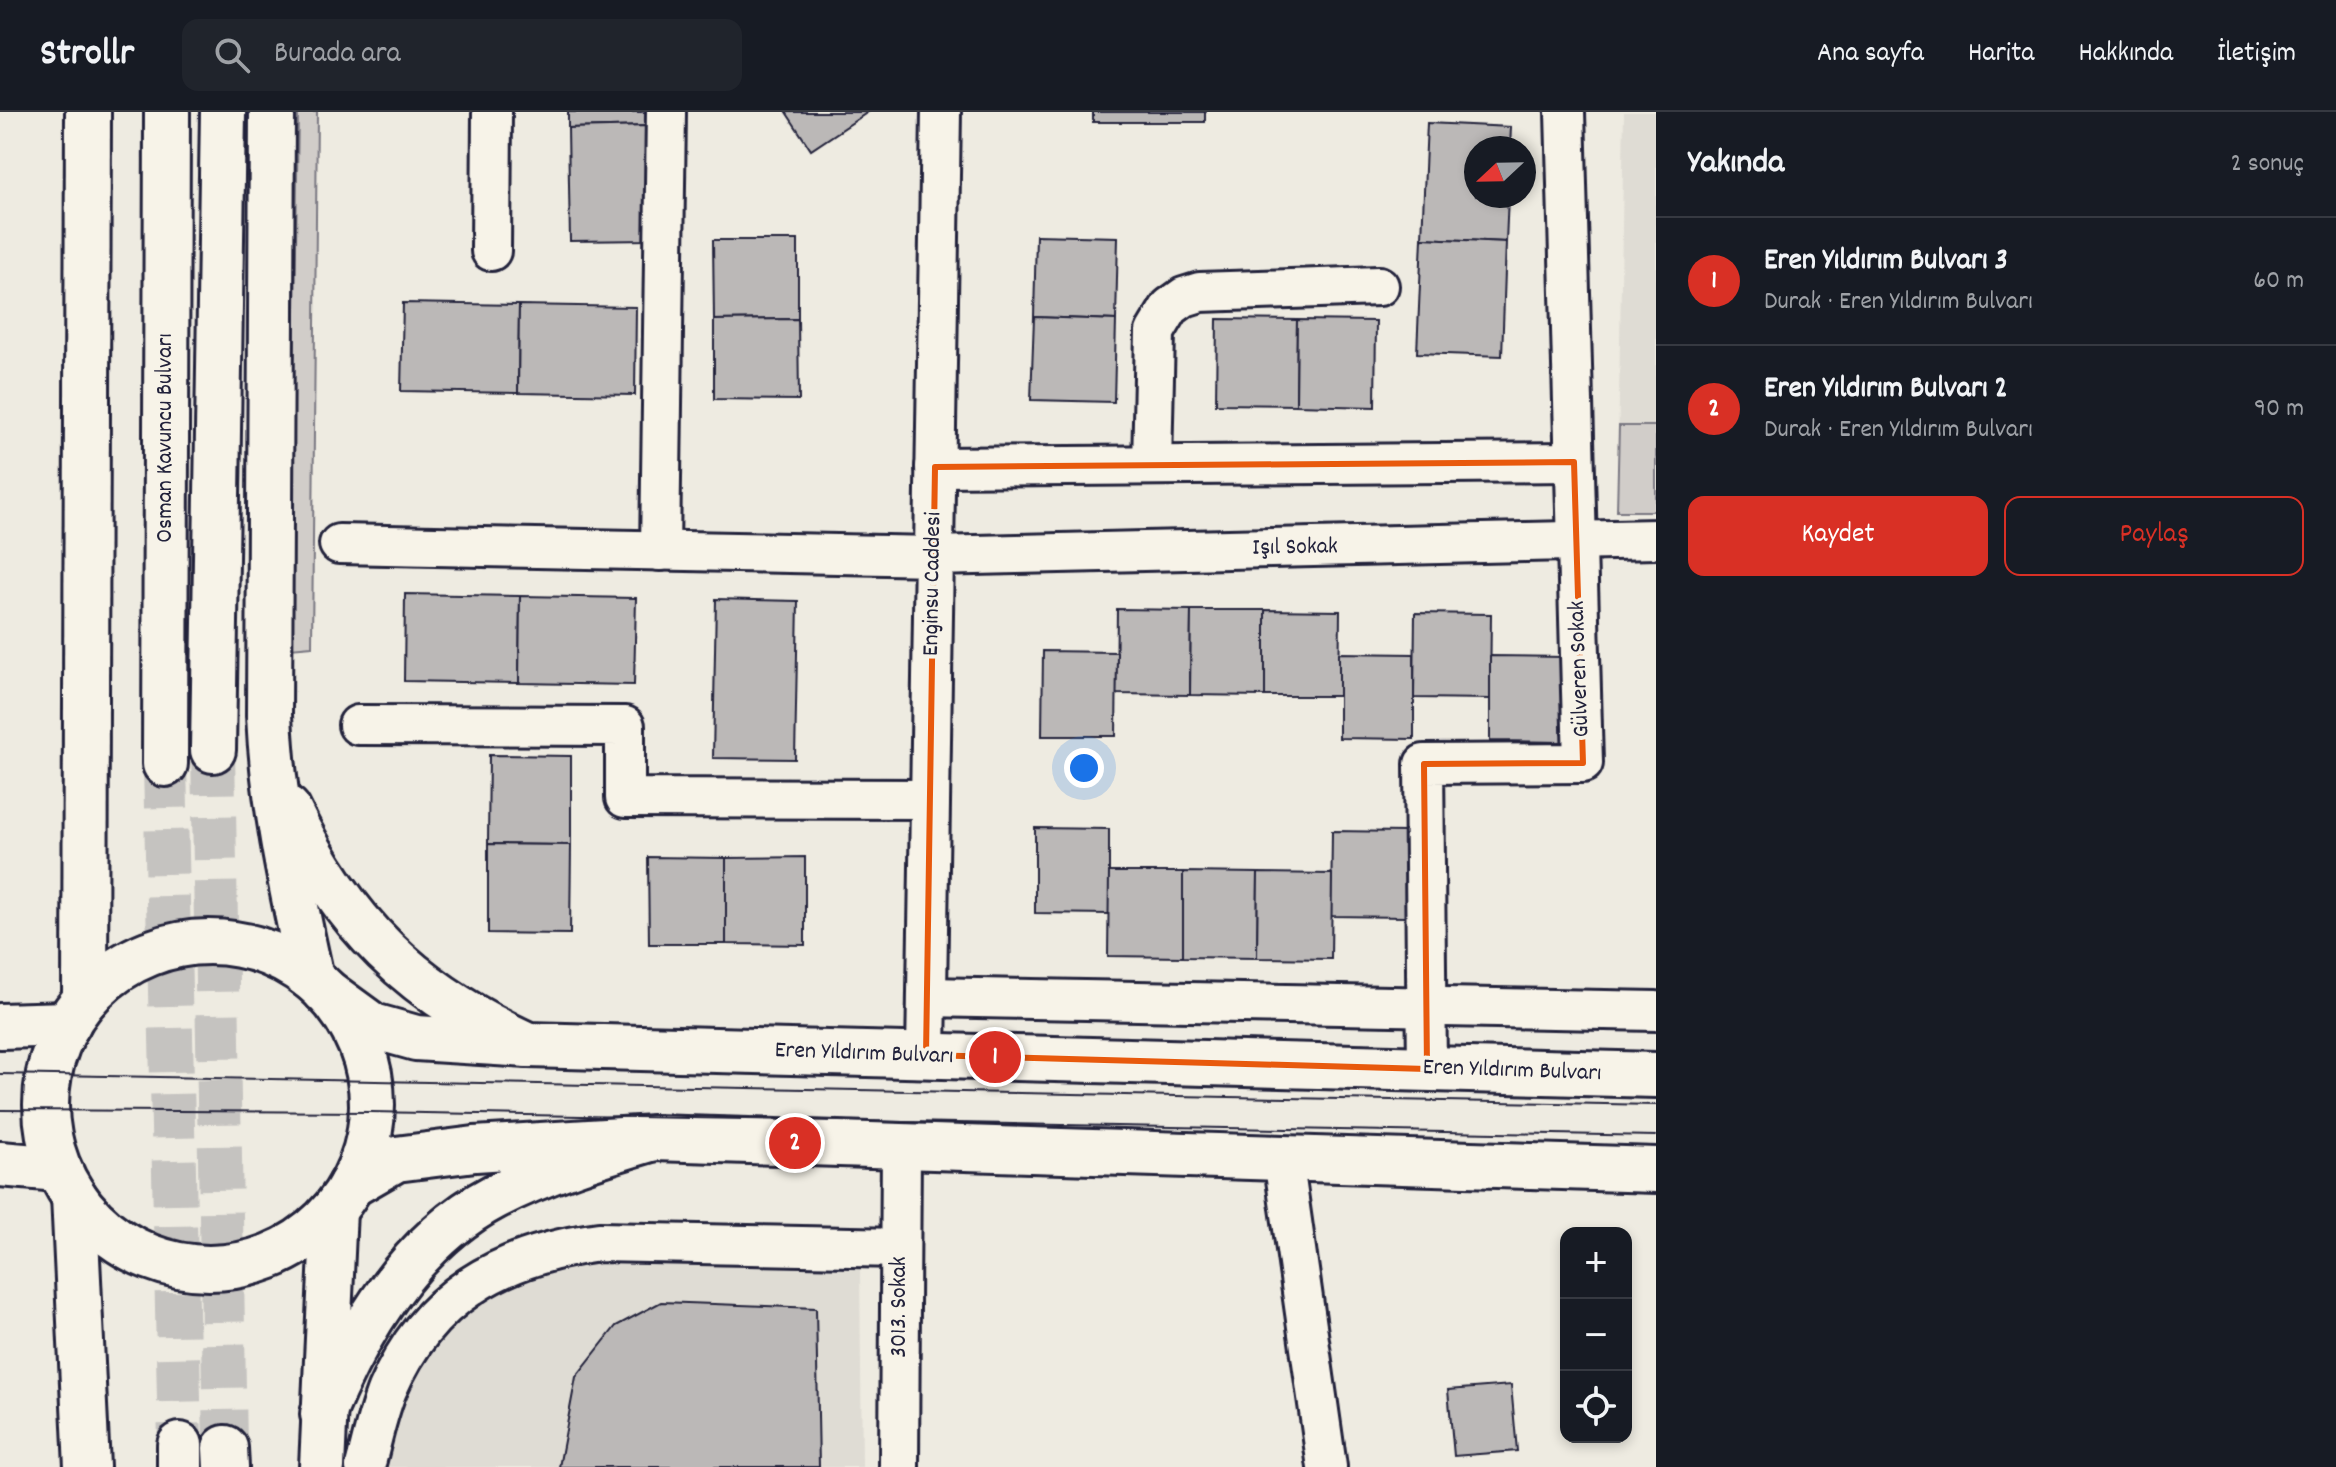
<!DOCTYPE html>
<html lang="tr">
<head>
<meta charset="utf-8">
<style>
  :root { --surface:#171b24; --page:#20242c; --text:#f1f3f6; --muted:#9ea1a6; --line:#363941; --accent:#d93025 }
  body { margin:0; font-family:Dekko,sans-serif; background:var(--page); color:var(--text) }
  .controls { position:absolute; right:24px; bottom:24px; display:grid; overflow:hidden; border-radius:16px; box-shadow:0 4px 12px #0003 }
  .controls button { width:72px; height:72px; display:grid; place-items:center; padding:0; border:0; border-bottom:2px solid var(--line); background:var(--surface); color:var(--text); font:40px sans-serif }
  .compass { position:absolute; left:1464px; top:24px; width:72px; height:72px; border-radius:50%; background:var(--surface); box-shadow:0 4px 12px #0003; rotate:248deg }
  .you { position:absolute; left:1084px; top:656px; width:28px; height:28px; margin:-20px; border:6px solid #fff; border-radius:50%; background:#1a73e8; box-shadow:0 0 0 12px #1a73e833 }
  .badge { display:grid; place-items:center; width:52px; height:52px; border-radius:50%; background:var(--accent); color:#fff; font-size:26px; font-weight:700 }
  .pin { position:absolute; translate:-50% -50%; border:4px solid #fff; box-shadow:0 2px 8px #0006 }
  .list { margin:0; padding:0; list-style:none }
  h2 { display:flex; justify-content:space-between; align-items:center; height:104px; margin:0; padding:0 32px; font-size:34px }
  h2 small { font-size:26px; font-weight:400; color:var(--muted) }
  .list li { display:grid; grid-template-columns:52px 1fr auto; gap:24px; align-items:center; box-sizing:border-box; height:128px; padding:0 32px; border-top:2px solid var(--line) }
  .list b { display:block; font-size:30px; white-space:nowrap }
  .list p { margin:0; font-size:26px; white-space:nowrap; color:var(--muted) }
  .list em { font-size:26px; font-style:normal; color:var(--muted) }
  .actions { display:flex; gap:16px; padding:24px 32px }
  .actions a { flex:1; padding:18px 0; border:2px solid var(--accent); border-radius:16px; text-align:center; font-size:28px; color:var(--accent) }
  .actions .main { background:var(--accent); color:#fff }
  .icon { flex:none; width:44px; height:44px; fill:none; stroke:currentColor; stroke-width:2; stroke-linecap:round; stroke-linejoin:round }
  .map { position:relative; flex:none; width:1656px; height:1355px; overflow:hidden }
  header { display:flex; align-items:center; gap:48px; box-sizing:border-box; height:112px; padding:0 40px; background:var(--surface); border-bottom:2px solid var(--line) }
  header strong { font-size:38px }
  nav { display:flex; gap:44px; margin-inline-start:auto; font-size:28px }
  .search { width:560px; height:72px; background:var(--page); display:flex; align-items:center; gap:20px; box-sizing:border-box; padding:0 28px; border-radius:16px; color:var(--muted); font-size:30px }
  main { display:flex }
  aside { flex:1; background:var(--surface) }
  .map>svg:first-child { display:block }
  .built { fill:#dfdcd4 }
  .green { fill:#d1cdc9; stroke:#7a7882; stroke-width:2 }
  .building { fill:#bbb8b7; stroke:#22223b; stroke-width:2 }
  .lines { fill:none; stroke-linecap:round; stroke-linejoin:round }
  .highway-tunnel { stroke:#c5c3c0; stroke-width:44; stroke-dasharray:44 22; stroke-linecap:butt }
  .minor-casing { stroke:#22223b; stroke-width:44 }
  .major-casing { stroke:#22223b; stroke-width:50 }
  .highway-casing { stroke:#22223b; stroke-width:50 }
  .minor { stroke:#f7f3e8; stroke-width:38 }
  .major { stroke:#f7f3e8; stroke-width:44 }
  .highway { stroke:#f7f3e8; stroke-width:44 }
  .tram { stroke:#22223b; stroke-width:2 }
  .marked { fill:none; stroke:#e8590c; stroke-width:6; stroke-linejoin:round }
  .labels { text-anchor:middle; dominant-baseline:central; stroke-width:8; stroke-linejoin:round; paint-order:stroke }
  .street-label { font-size:24px; fill:#22223b; stroke:#f7f3e8 }
</style>
</head>
<body>
<header>
<strong>Strollr</strong>
<div class="search"><svg class="icon" aria-label="search" viewBox="0 0 24 24"><circle cx="10" cy="10" r="6"/><path d="M15 15l6 6"/></svg>Burada ara</div>
<nav><a>Ana sayfa</a><a>Harita</a><a>Hakkında</a><a>İletişim</a></nav>
</header>
<main>
<div class="map">
<svg width="1656" height="1355" viewBox="0 0 1656 1355">
  <rect width="100%" height="100%" fill="#eeebe1"/>
  <filter id="ink" filterUnits="userSpaceOnUse"><feTurbulence type="fractalNoise" baseFrequency=".0125" numOctaves="2"/><feDisplacementMap in="SourceGraphic" scale="16" xChannelSelector="R" yChannelSelector="G"/><feConvolveMatrix kernelMatrix="1 2 1 2 8 2 1 2 1" color-interpolation-filters="sRGB"/></filter>
  <g filter="url(#ink)">
    <g class="built">
      <path d="M1624,0H1656V399H1617Z"/>
      <path d="M568,1150L860,1157L862,1355H382L391,1316L413,1264L429,1240L448,1218L468,1199L516,1169Z"/>
    </g>
    <g class="green">
      <path d="M298,0H317L312,534L290,536Z"/>
      <path d="M1619,314H1656V399H1617Z"/>
    </g>
    <g class="building">
      <path d="M568,0H651V14L568,16Z"/>
      <path d="M786,0H868L811,38Z"/>
      <rect x="1093" y="0" width="112" height="10"/>
      <path d="M1427,11L1511,15L1510,36H1476V84H1508L1506,130L1422,126Z"/>
      <path d="M651,14L652,128L570,129L568,16Z"/>
      <path d="M1036,123L1118,125L1116,208L1034,205Z"/>
      <path d="M1422,126L1506,130L1502,244L1417,241Z"/>
      <path d="M713,128H798V207L714,208Z"/>
      <path d="M403,191L519,193L518,281L401,279Z"/>
      <path d="M519,193L636,195L635,283L518,281Z"/>
      <path d="M1034,205L1116,208L1114,290L1031,288Z"/>
      <path d="M798,207L799,288L714,287V208Z"/>
      <path d="M1217,207L1297,208L1296,293L1216,292Z"/>
      <path d="M1297,208L1376,209L1375,295L1296,293Z"/>
      <path d="M405,482L520,484L519,571L404,569Z"/>
      <path d="M520,484L636,486L634,573L519,571Z"/>
      <path d="M716,487L798,489L795,647L713,646Z"/>
      <path d="M1117,497L1191,498L1190,583L1116,582Z"/>
      <path d="M1191,498H1265V584L1190,583Z"/>
      <path d="M1265,498L1340,499L1339,584H1265Z"/>
      <path d="M1415,501L1491,502L1490,587L1414,586Z"/>
      <path d="M1043,539L1117,540L1116,624H1042Z"/>
      <path d="M1339,541L1414,542V627L1339,626Z"/>
      <path d="M1490,544L1565,545L1564,630L1490,629Z"/>
      <path d="M489,643L571,644V733L488,732Z"/>
      <path d="M1035,716L1109,717V802L1035,801Z"/>
      <path d="M1332,719L1406,720V805L1331,804Z"/>
      <path d="M488,732L571,733L570,822L488,821Z"/>
      <path d="M648,745L726,746V832H649Z"/>
      <path d="M805,745V833L726,832V746Z"/>
      <path d="M1109,760H1183V845L1108,844Z"/>
      <path d="M1183,760L1258,761L1257,846L1183,845Z"/>
      <path d="M1258,761L1332,762L1331,847L1257,846Z"/>
      <path d="M661,1190L816,1196L819,1355H559L576,1265L616,1214Z"/>
      <path d="M1511,1273L1517,1339L1454,1344L1448,1278Z"/>
    </g>
    <g class="lines">
      <g class="highway-tunnel">
        <path d="M213,638L225,1336"/>
        <path d="M165,652L180,1333"/>
      </g>
      <defs>
        <g id="minor">
          <path d="M491,139L492,0"/>
          <path d="M1152,353L1155,220L1170,195L1184,185L1200,180L1379,174"/>
          <path d="M935,355L1574,350"/>
          <path d="M339,432L934,444L1656,427"/>
          <path d="M660,439L666,0"/>
          <path d="M358,613L625,614V686L930,687"/>
          <path d="M927,885L1656,899"/>
          <path d="M926,943L941,0"/>
          <path d="M1427,957L1424,652L1583,651L1565,0"/>
          <path d="M1283,1046L1327,1355"/>
          <path d="M365,1355C372,1329 377,1303 387,1278C427,1184 501,1143 599,1130L900,1136"/>
          <path d="M899,1355L901,1034"/>
        </g>
        <g id="major">
          <path d="M325,879L373,914L416,926L528,933L1656,963"/>
          <path d="M351,1073L396,1047L475,1037L654,1026L1656,1058"/>
        </g>
        <g id="highway">
          <path d="M272,0L269,603C273,694 292,778 311,866"/>
          <path d="M213,638L223,0"/>
          <path d="M165,652L167,0"/>
          <path d="M288,697C343,812 412,880 528,933"/>
          <circle cx="209" cy="993" r="163"/>
          <path d="M85,887L88,0"/>
          <path d="M0,914L68,912"/>
          <path d="M0,1052L59,1057"/>
          <path d="M74,1084L87,1355"/>
          <path d="M323,1302C358,1218 410,1129 494,1085C544,1059 600,1042 654,1026"/>
          <path d="M180,1333V1355"/>
          <path d="M225,1336L226,1355"/>
          <path d="M322,1355L334,1098"/>
        </g>
      </defs>
      <use href="#minor" class="minor-casing"/>
      <use href="#major" class="major-casing"/>
      <use href="#highway" class="highway-casing"/>
      <use href="#minor" class="minor"/>
      <use href="#major" class="major"/>
      <use href="#highway" class="highway"/>
      <g class="tram">
        <path d="M0,962L1656,993"/>
        <path d="M0,998L371,1000L1656,1024"/>
      </g>
    </g>
  </g>
  <path class="marked" d="M1574,350L1583,651L1424,652L1427,957L926,943L935,355Z"/>
  <g class="labels">
    <g class="street-label">
      <text transform="translate(166 326) rotate(-90)">Osman Kavuncu Bulvarı</text>
      <text transform="translate(1295 436) rotate(-1)">Işıl Sokak</text>
      <text transform="translate(933 472) rotate(-89)">Enginsu Caddesi</text>
      <text transform="translate(1580 557) rotate(-92)">Gülveren Sokak</text>
      <text transform="translate(864 942) rotate(2)">Eren Yıldırım Bulvarı</text>
      <text transform="translate(1512 959) rotate(2)">Eren Yıldırım Bulvarı</text>
      <text transform="translate(900 1195) rotate(-90)">3013. Sokak</text>
    </g>
  </g>
</svg>
<div class="controls">
<button>+</button>
<button>−</button>
<button><svg class="icon" aria-label="locate" viewBox="0 0 24 24"><circle cx="12" cy="12" r="6"/><path d="M12 2v4M12 18v4M2 12h4M18 12h4"/></svg></button>
</div>
<svg class="compass" viewBox="-18 -18 36 36"><path d="M0-13l5 13h-10z" fill="#e53935"/><path d="M0 13l5-13h-10z" fill="#9ea1a6"/></svg>
<div class="you"></div>
<div class="pin badge" style="left:995px;top:945px">1</div>
<div class="pin badge" style="left:795px;top:1031px">2</div>
</div>
<aside>
<h2>Yakında<small>2 sonuç</small></h2>
<ul class="list">
<li><span class="badge">1</span><div><b>Eren Yıldırım Bulvarı 3</b><p>Durak · Eren Yıldırım Bulvarı</p></div><em>60 m</em></li>
<li><span class="badge">2</span><div><b>Eren Yıldırım Bulvarı 2</b><p>Durak · Eren Yıldırım Bulvarı</p></div><em>90 m</em></li>
</ul>
<div class="actions"><a class="main">Kaydet</a><a>Paylaş</a></div>
</aside>
</main>
</body>
</html>
